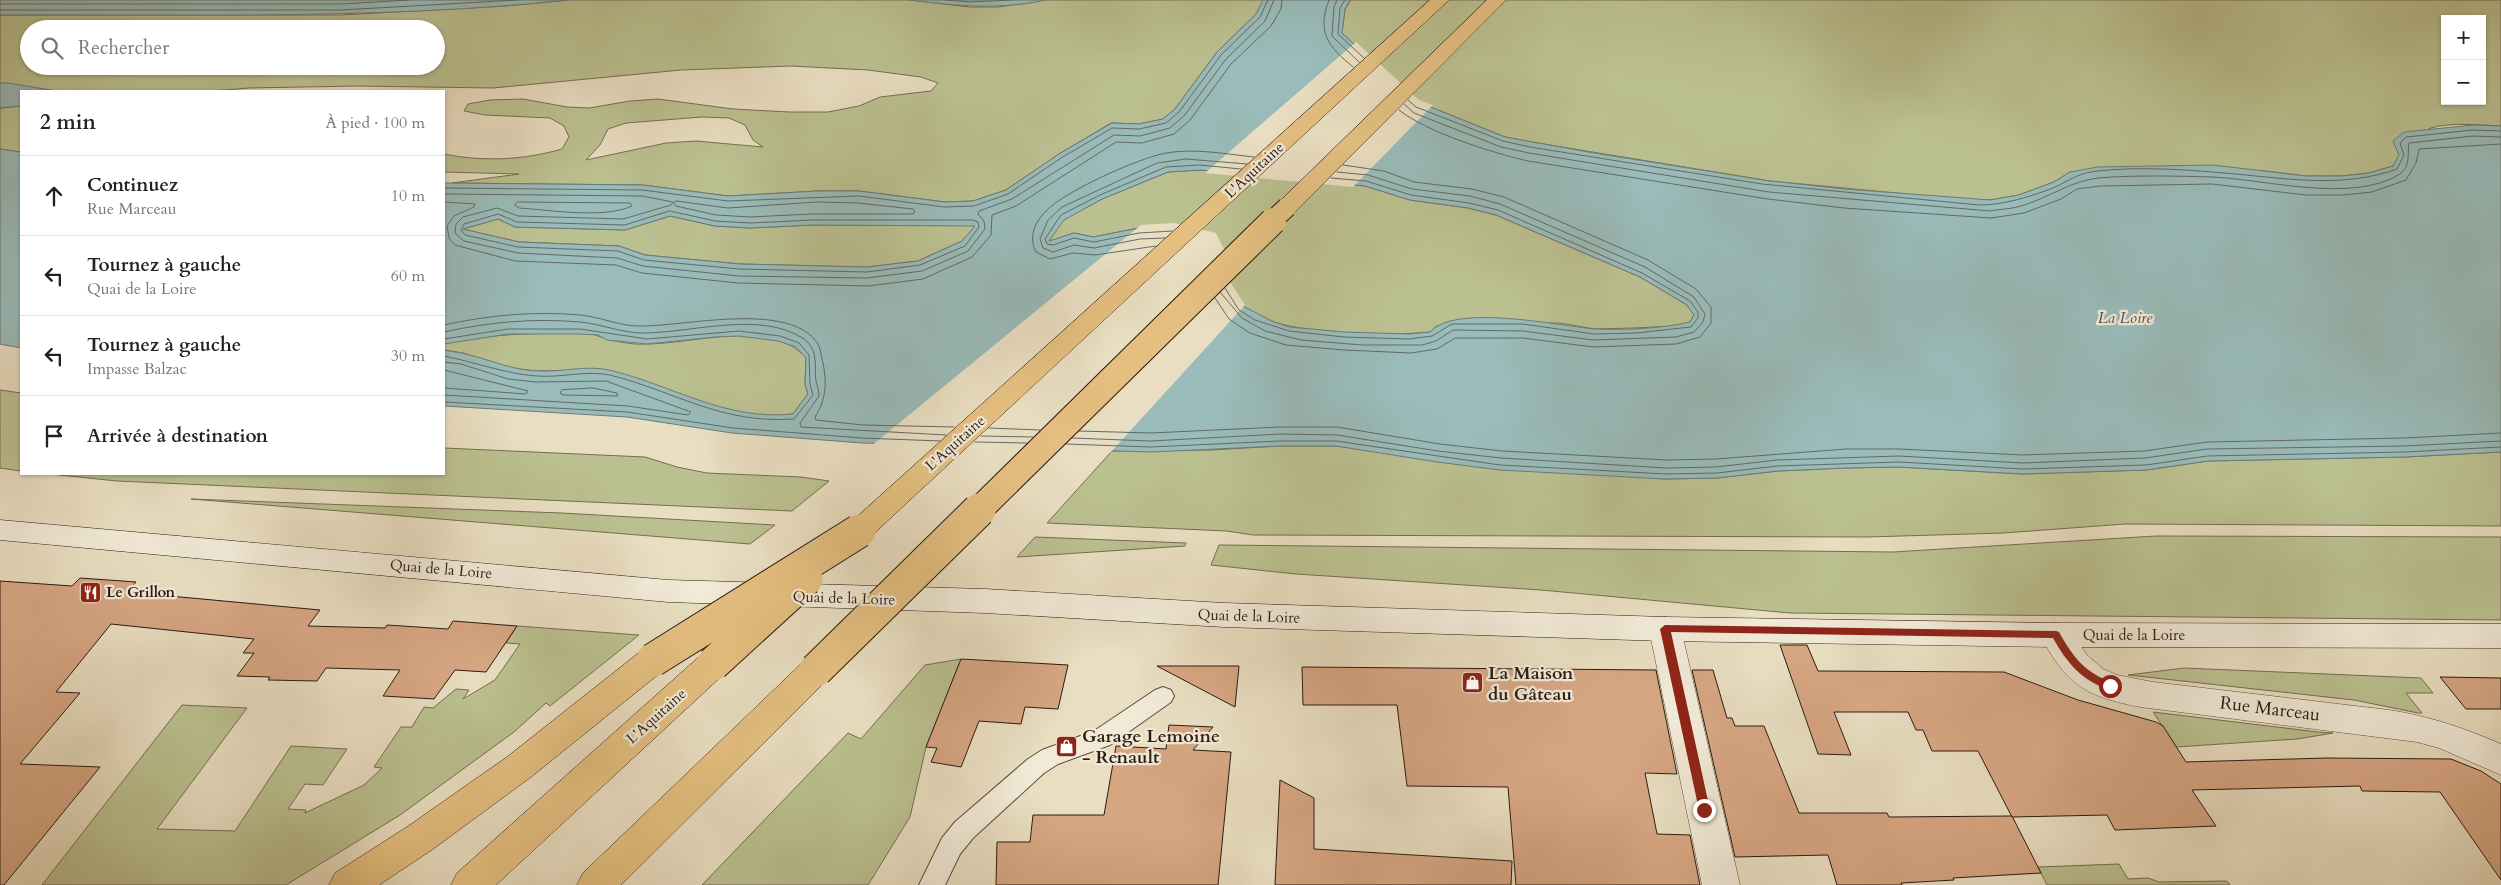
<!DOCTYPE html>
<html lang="fr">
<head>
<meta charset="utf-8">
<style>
  :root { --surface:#fff; --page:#f6f6f6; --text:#222; --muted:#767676; --line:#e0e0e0 }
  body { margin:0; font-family:Cardo,serif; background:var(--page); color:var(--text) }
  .controls { position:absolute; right:15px; top:15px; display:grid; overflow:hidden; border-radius:0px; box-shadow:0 1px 4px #0004 }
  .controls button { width:45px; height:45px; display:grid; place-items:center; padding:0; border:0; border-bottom:1px solid var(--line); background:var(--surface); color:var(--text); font:25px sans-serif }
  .stop { position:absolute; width:15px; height:15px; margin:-11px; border:4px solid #8f2418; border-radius:50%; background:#fff }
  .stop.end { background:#8f2418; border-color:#fff; box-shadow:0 1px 5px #0008 }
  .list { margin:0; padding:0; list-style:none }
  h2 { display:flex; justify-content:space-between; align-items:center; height:65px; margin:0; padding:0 20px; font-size:21px }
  h2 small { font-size:16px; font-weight:400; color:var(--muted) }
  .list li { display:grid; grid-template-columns:32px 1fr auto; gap:15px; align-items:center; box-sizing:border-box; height:80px; padding:0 20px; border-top:1px solid var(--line) }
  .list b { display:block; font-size:19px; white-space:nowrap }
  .list p { margin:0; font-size:16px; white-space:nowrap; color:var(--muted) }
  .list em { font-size:16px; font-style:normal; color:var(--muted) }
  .icon { flex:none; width:28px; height:28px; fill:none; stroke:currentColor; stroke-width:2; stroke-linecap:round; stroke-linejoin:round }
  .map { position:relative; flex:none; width:2501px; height:885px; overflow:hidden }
  .search { position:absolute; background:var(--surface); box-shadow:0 1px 4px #0004; left:20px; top:20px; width:425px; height:55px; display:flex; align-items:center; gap:12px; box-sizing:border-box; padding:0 18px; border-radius:28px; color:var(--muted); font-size:19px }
  .panel { position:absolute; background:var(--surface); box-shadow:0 1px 4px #0004; left:20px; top:90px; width:425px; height:385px; border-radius:0px }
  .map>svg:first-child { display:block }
  .green { fill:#bbc090; stroke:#746d52; fill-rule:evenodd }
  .water { fill:#99bbb9; stroke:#6d7b77; fill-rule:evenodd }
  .pier { fill:#e9dec1 }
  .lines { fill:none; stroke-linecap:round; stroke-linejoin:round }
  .shore { stroke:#626a66; stroke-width:1 }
  .building { fill:#d6a682; stroke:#2c1a13 }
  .lane-casing { stroke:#5b4b3e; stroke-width:2 }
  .street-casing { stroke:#5b4b3e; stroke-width:1 }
  .secondary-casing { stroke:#2c1a13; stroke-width:1 }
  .highway-casing { stroke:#2c1a13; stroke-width:1 }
  .lane { fill:#f1ead7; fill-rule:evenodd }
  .street { fill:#f1ead7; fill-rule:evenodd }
  .secondary { fill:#f1ead7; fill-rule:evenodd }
  .highway { fill:#e4bf80; fill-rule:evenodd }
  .highway-bridge-far2-casing { stroke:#2c1a13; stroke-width:21; stroke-linecap:butt }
  .highway-bridge-far1-casing { stroke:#2c1a13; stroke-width:28; stroke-linecap:butt }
  .highway-bridge-casing { stroke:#2c1a13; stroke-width:35; stroke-linecap:butt }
  .highway-bridge-far2 { stroke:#e4bf80; stroke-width:19 }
  .highway-bridge-far1 { stroke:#e4bf80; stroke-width:26 }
  .highway-bridge { stroke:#e4bf80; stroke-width:33 }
  .route { fill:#8f2418 }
  .labels { text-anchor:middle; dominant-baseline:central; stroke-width:4.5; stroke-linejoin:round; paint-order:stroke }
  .street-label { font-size:15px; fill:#2c1a13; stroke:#f1ead7 }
  .poi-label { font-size:15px; font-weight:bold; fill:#2c1a13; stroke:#f1ead7; text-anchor:start }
  .water-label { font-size:16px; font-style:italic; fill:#52524d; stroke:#f1ead7 }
  .near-poi-label { font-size:18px; font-weight:bold; fill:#2c1a13; stroke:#f1ead7; text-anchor:start }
  .near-street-label { font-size:18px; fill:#2c1a13; stroke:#f1ead7 }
</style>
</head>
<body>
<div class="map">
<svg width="2501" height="885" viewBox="0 0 2501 885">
  <rect width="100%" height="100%" fill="#e9dec1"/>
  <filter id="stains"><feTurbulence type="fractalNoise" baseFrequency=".004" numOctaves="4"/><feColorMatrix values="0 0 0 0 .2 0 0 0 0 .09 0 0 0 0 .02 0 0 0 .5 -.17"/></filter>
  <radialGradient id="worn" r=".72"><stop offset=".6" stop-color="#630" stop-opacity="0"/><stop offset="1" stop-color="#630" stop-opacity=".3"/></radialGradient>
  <g class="green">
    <path d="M569,0H910L970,7H998L1046,0H1263V2L1256,14L1217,52L1175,109L1163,119L1139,124L1111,123L1059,154L1006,190L973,201L945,202L859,191H817L728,196L643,185L452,183L519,174L444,172V154C483,162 524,160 562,149L569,137L564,126L550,118L485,115L464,111L468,104L490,100L523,99L567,107L589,108L630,101L658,99L733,109L789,112H828L859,106L880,97L931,91L938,83L921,77L868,70L791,66L681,70L493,88L357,86L249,88L213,91H56L0,83V15H341L505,6ZM29,29H436V66H29ZM702,117L729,118L745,125L753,140L763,147L696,141L666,143L586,160L600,145L608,129L626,123Z"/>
    <path d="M1351,0H2501V126C2481,125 2450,122 2431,128C2420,132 2399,155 2393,166L2369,173L2342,176H2306L2266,171L2070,172L2054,182L2019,195L1990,200L1959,199L1770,181L1531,142L1505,137L1418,102L1342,33L1345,9ZM2445,19H2482V101H2445Z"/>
    <path d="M21,106V152L0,149V108Z"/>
    <path d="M1200,170L1365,186L1410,200L1468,208L1496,215L1640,277L1687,305L1694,315L1690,322L1675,326L1635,328L1594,329L1560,323L1436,326L1430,332C1392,336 1310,334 1274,322C1262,318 1253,313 1243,306L1139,228L1093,237L1074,233L1048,242L1063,220L1102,199L1168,172Z"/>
    <path d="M670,216L715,226L750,228L813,225H976L962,241L918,261L867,267L740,264L645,255L619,246L519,242L462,229L498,219L515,227L625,230Z"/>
    <path d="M556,333C569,333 586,331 598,336C614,341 629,345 647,344C693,344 772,318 806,358L805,384L808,394L793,414L773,416L738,413L709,405L608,370L537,371L511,368L463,353L444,350V344C481,335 518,334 556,333Z"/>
    <path d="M0,390L21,393V471L0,468Z"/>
    <path d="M1280,446H1336L1381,452L1665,479L1717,478L1778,471L1846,468L1898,467L2023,474L2146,470L2208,461L2405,457L2501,452V526L2125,524L2004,533L1867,537L1253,535L1227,531L1047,523L1112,451L1211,450Z"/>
    <path d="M444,448L645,457L677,467L707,473L801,477L829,481L792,511L117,481L50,474H444Z"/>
    <path d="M191,499L561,513L775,525L750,544Z"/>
    <path d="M2156,536L2501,537V620L1790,613L1541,590L1296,574L1211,565L1219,545L1893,552Z"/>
    <path d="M1035,537L1186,543L1185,546L1017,557Z"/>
    <path d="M517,626L639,635L550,706L546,703L514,732L400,815L286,885H42L182,705L247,708L157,829L235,831L291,746L347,749L323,785L305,784L288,809L306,810L305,813L364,785L382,768L374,767L401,727H412L424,707L433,708L456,689L469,690L463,699L495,680L520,644L506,643Z"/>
    <path d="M961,659L926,747L910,817L868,885H702L848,733L861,739L925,665Z"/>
    <path d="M2184,668L2421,678L2433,693H2406L2422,713H2418L2354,700L2128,675Z"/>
    <path d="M2153,712L2318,732L2333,733L2297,739L2176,747Z"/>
    <path d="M2119,864L2128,879L2148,878L2159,882L2227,881L2230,885H2047L2038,867Z"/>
  </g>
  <g class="water">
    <path d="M0,0H569C380,20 190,14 0,15Z"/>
    <path d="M910,0H1046C1000,10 956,6 910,0Z"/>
    <path d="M1263,0H1350L1345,9L1342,33L1418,102L1505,137L1594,153L1770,181L1845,189L1990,200L2019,195L2054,182L2070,172L2098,167L2213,165L2306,176H2342L2369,173L2393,166L2399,155L2393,141L2404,132L2473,125L2501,126V452L2405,457L2208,461L2146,470L2023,474L1898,467L1846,468L1778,471L1717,478L1665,479L1500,470L1437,462L1336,446H1280L1151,452L862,443L732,433L627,417L444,406V350C451,352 459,352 466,354C491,360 514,371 540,371C562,372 587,365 609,370C673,385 724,421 793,414L808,394L805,384L806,358L796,347L778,341L739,336L715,337L647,344L607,340L598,335L580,334H508L444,344V183L643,185L728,196L817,191H859L945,202L973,201L1006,190L1059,154L1112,123L1139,124L1163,119L1175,109L1217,52L1256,14ZM1200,170L1365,186L1410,200L1468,208L1496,215L1640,277L1687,305L1694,315L1690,322C1660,329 1625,330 1595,329C1559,326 1455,303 1430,332L1409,334L1344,332L1290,327L1274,322L1243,306L1222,275L1139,228L1093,237L1074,233L1049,241L1064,220L1102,199L1168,172ZM670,216L715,226L750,228L813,225L975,226L962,241L918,261L867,267L740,264L645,255L619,246L519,242L463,229L498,219L515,227L625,230Z"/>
    <path d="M0,83H8L56,91H21V106L0,108Z"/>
    <path d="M0,149L21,152V348L0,344Z"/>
  </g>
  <g class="pier">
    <path d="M1356,42L1419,100L1433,105L1353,187L1205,173Z"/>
    <path d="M1174,223L1216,233L1225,251V274L1245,305L1110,453L871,446L1141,225Z"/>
  </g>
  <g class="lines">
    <g class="shore">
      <path d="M946,0L970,2L1013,0"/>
      <path d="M1329,0C1316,33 1329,47 1353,67"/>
      <path d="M1337,0L1334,7L1332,36L1359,62"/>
      <path d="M1345,0L1340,8L1338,34L1364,58"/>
      <path d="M0,4H341L409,0"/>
      <path d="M0,10H341L518,0"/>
      <path d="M1408,100L1416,107L1503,141L1530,147L1762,184L1979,205C2004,205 2029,197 2053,188C2071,180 2077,173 2098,171C2143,166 2191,170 2235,174C2290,179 2344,188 2397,169L2404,155L2400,143L2406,137L2473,130L2501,131"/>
      <path d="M1404,104L1414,113L1501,147L1529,153L1769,192L1990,211C2001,209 2013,209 2024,205C2050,197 2071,181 2098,178C2131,175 2178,176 2212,177C2265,179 2352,204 2400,174C2411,166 2407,153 2409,143L2473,136L2501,137"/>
      <path d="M1399,110C1426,132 1493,153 1528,161L1768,199L1844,208L1991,218L2024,213L2061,199L2077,189L2100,186L2212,184L2306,195H2343L2372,192L2406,180L2416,163L2419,149L2501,144"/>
      <path d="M444,188L642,190L728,201L859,196L944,207L974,206L1008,194L1061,158L1112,128L1139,129L1166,123L1179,112L1221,55L1260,17L1268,0"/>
      <path d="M444,194L642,196L673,202L671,205L623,219L518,216L497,208L463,217L456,224L455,233L464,241L518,253L617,258L643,266L739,276L867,278L922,271L968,251L985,229L984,221L978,214L979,211L1012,199L1114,135L1140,136L1170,128L1184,116L1226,59L1265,21L1274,0"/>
      <path d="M676,201L728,208L817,202L858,203L913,209L915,212L912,214H812L750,217L716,215L676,206L674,204Z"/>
      <path d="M444,202L475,204L474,207L454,216L447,226L449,238L455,245L515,261L616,265L642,273L738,283L868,286L923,279L972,257L991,235L992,215L1016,206L1116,142L1142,143L1174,134L1190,120L1231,64L1271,26L1281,9L1282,0"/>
      <path d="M518,202L630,203L632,206C603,219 551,210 519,208L515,205Z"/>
      <path d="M670,211L715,221L750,223L813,220H973L978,222L979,227L965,246L920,265L867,272L739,269L644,260L618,251L518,247L465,235L461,230L464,224L498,214L517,222L624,225Z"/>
      <path d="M1172,231L1139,233L1094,242L1074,238L1053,245L1047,244L1045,239L1061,215L1100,195L1166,167L1200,165L1241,169"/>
      <path d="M1165,238L1140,239L1094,248L1074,245L1053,252L1043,248L1040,239L1048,220L1062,207L1157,163L1186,159L1247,164"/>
      <path d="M1156,246L1095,255L1073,253L1050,259L1036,252C1028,237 1035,222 1046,211C1065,191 1139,158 1166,153C1195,148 1225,154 1254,157"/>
      <path d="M1225,288L1239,310L1255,320L1289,331L1344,337L1409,339L1432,336L1452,324H1523L1594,334L1636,333L1691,327L1698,318V312L1690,301L1642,273L1498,210L1469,203L1411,195L1366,181L1331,178"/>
      <path d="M1220,292L1242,318L1265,331L1301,340L1362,345H1422L1436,341L1453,330L1523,331L1593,340L1676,337L1694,332L1703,322L1705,314L1694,297L1645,267L1500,204L1470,196L1412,189L1368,175L1337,172"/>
      <path d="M1215,298L1229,319L1250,333L1286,345L1344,350L1411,353L1437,349L1455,338H1523L1593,347L1676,344L1700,337L1711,323V307L1696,289L1648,260L1504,197L1472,189L1414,182L1384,171L1343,165"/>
      <path d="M444,325C489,315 534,311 580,315C601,317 619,326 639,326C683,327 790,300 818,344C821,349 821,357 823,363C827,383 826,400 815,417L816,420L863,425L954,427"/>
      <path d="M444,332C489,322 534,318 580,322C602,324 621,333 643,333C692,333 761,310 804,339C819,350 814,366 816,381C817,386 819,391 819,396L800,423L801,427L946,435"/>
      <path d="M444,339L508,329H580L647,339L739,331L780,336L799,343L809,355L810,384L813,395L794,419C720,424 677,392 610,375C586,370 561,378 537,376C506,374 475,362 444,356"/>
      <path d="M444,362L461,364L508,379L536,382L606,381L691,412L688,415L628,406L444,395"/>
      <path d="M444,370L528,391L526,394L444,388"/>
      <path d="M593,388L617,393L618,396L563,395L560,393L562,390Z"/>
      <path d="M444,402L627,412L733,428L862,438L940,441"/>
      <path d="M989,428L1040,430"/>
      <path d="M1079,431L1151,433L1280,427H1337L1440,444L1502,451L1666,460L1716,459L1846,449H1899L2023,455L2144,451L2207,442L2404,438L2501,433"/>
      <path d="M981,436L1033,437"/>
      <path d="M1072,438L1151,441L1280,434L1337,435L1438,451L1501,458L1666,468L1716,467L1777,460L1899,456L2023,463L2145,458L2207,449L2404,446L2501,441"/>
      <path d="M975,442L1027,443"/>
      <path d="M1066,444L1151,447L1280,441H1336L1500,465L1666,474L1717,473L1777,466L1899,462L2023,469L2146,465L2207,456L2405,452L2501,447"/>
    </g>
  </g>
  <g class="building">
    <path d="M80,578L136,582L127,592L320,610L308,626L385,628L387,625L448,629L453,621L517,626L486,672L455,670L434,699L383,696L400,670L326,668L317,681L268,680L270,677L237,676L254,653H243L254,639L111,624L56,692L80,693L20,764L100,767L4,885H0V581L72,586Z"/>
    <path d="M1780,645H1807L1818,671L2004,672L2078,700L2156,722L2163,726L2186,762L2327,758L2451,759L2481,771L2501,784V880L2440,792L2362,791L2360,786L2192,790L2216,826L2115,830L2107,815L2012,817L1978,751H1932L1923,730H1916L1908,712H1834L1851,755L1818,754Z"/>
    <path d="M961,659L1068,665L1058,709L1025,707L1021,724L979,721L961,767L931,762L937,748L926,747Z"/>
    <path d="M1157,666H1239L1235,707Z"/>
    <path d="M1302,667L1656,670L1677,774L1645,773L1657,834L1690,835L1700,885H1516L1508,787L1407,786L1397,705H1303Z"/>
    <path d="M1692,670H1713L1727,718H1732L1735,726H1764L1799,813H1887L1889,817L2012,816L2041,873L1953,878L1954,880L1901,883L1902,885H1837L1828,855L1735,857Z"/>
    <path d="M2440,677L2501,678V709H2466Z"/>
    <path d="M1169,725L1213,727L1193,750L1231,752L1218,885H996L997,842H1030L1033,815H1104L1116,746L1166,749Z"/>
    <path d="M1280,780L1314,798V849L1512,861L1511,885H1275Z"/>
  </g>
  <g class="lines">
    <defs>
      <path id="lane" d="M1163,687L1171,690L1174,696L1171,702L1110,745L1058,764L1044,773L973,838L960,854L945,885H919L942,838L955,822L1028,759L1042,750L1094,731L1155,690Z"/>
      <g id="street">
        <path d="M1665,617L1676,620L1681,629L1740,885H1702L1649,629L1654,620Z"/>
        <path d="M2056,623L2067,626L2087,655L2103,669L2117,675L2153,682L2389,710C2429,716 2464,728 2501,744V775L2439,748L2417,742L2140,707C2084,696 2067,685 2040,635L2045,626Z"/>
      </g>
      <path id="secondary" d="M0,520L668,580L985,589L1224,603L1665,617L2056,623L2501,624V648L2056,647L1665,641L1224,627L985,613L668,602L0,540Z"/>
      <g id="highway">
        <path d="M1430,0H1449L869,538L859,541L849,538L844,531L849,524Z"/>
        <path d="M1487,0H1506L1295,212L1287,214L1279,212L1276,207L1279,202Z"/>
        <path d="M653,647L665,651L669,660L665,669L531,777L433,849L379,885H329L335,873L407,827L507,757L641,651Z"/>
        <path d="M713,651L725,655L729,664L725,673L496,885H451L457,873L701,655Z"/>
        <path d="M816,657L828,661L832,670L828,679L621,885H577L583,873L804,661Z"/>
      </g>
    </defs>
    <use href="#lane" class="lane-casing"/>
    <use href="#street" class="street-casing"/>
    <use href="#secondary" class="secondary-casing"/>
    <use href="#highway" class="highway-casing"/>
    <use href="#lane" class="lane"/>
    <use href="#street" class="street"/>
    <use href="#secondary" class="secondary"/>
    <use href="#highway" class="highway"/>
    <defs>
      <path id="highway-bridge-far2" d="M1271,222L1287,207"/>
      <path id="highway-bridge-far1" d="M978,511L1273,221"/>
      <g id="highway-bridge">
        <path d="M653,660L859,531"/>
        <path d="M713,664L806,579"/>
        <path d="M816,670L979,510"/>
      </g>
    </defs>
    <use href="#highway-bridge-far2" class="highway-bridge-far2-casing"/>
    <use href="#highway-bridge-far1" class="highway-bridge-far1-casing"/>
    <use href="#highway-bridge" class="highway-bridge-casing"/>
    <use href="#highway-bridge-far2" class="highway-bridge-far2"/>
    <use href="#highway-bridge-far1" class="highway-bridge-far1"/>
    <use href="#highway-bridge" class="highway-bridge"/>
  </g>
  <path class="route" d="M1665,625L2056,631L2059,632C2074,659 2085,672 2113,683L2115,686L2110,690C2082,681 2067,663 2053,638L1671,632L1710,810L1704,815L1699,810L1660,629Z"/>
  <defs>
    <symbol id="restaurant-square" viewBox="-11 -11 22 22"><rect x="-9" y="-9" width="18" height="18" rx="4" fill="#8f2418" stroke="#f1ead7"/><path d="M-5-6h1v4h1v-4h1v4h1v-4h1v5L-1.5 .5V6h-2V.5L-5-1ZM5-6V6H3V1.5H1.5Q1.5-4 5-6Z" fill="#fff"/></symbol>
    <symbol id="shop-square" viewBox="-11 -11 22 22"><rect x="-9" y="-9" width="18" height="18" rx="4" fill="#8f2418" stroke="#f1ead7"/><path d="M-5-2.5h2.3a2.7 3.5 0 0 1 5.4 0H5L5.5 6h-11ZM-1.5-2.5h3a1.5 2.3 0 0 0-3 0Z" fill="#fff"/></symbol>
  </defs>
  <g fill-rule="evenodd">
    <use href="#restaurant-square" x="78" y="580" width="25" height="25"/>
    <use href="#shop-square" x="1460" y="670" width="25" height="25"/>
    <use href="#shop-square" x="1054" y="734" width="25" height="25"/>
  </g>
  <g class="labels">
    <g class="street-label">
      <text transform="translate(1254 170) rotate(-43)">L'Aquitaine</text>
      <text transform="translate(955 443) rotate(-42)">L'Aquitaine</text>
      <text transform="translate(441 569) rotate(5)">Quai de la Loire</text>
      <text transform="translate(844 598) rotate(2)">Quai de la Loire</text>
      <text transform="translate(1249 616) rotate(2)">Quai de la Loire</text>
      <text x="2134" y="635">Quai de la Loire</text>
      <text transform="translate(656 716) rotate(-42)">L'Aquitaine</text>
    </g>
    <g class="poi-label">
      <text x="106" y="592">Le Grillon</text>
    </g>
    <g class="water-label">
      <text x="2125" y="318">La Loire</text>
    </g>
    <g class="near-poi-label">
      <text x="1488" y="673">La Maison<tspan x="1488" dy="21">du Gâteau</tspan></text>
      <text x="1082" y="736">Garage Lemoine<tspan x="1082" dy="21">- Renault</tspan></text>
    </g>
    <g class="near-street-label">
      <text transform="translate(2270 709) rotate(7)">Rue Marceau</text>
    </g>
  </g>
  <rect width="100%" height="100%" filter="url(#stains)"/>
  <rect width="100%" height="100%" fill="url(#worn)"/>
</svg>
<div class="controls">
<button>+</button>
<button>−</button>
</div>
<div class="stop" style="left:2110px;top:686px"></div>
<div class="stop end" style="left:1704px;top:810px"></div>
<div class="search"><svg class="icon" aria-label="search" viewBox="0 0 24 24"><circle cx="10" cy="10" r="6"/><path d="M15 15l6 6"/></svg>Rechercher</div>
<section class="panel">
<h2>2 min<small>À pied · 100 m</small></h2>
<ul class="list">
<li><svg class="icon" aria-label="ahead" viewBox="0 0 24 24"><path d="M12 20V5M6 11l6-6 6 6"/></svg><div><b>Continuez</b><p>Rue Marceau</p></div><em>10 m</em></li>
<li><svg class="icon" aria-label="left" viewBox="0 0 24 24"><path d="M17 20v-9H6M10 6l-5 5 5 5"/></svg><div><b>Tournez à gauche</b><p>Quai de la Loire</p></div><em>60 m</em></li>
<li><svg class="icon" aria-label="left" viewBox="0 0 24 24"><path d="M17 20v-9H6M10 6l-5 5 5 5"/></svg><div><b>Tournez à gauche</b><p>Impasse Balzac</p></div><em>30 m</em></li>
<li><svg class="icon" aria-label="arrive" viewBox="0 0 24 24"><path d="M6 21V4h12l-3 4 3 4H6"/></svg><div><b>Arrivée à destination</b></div></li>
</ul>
</section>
</div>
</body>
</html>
